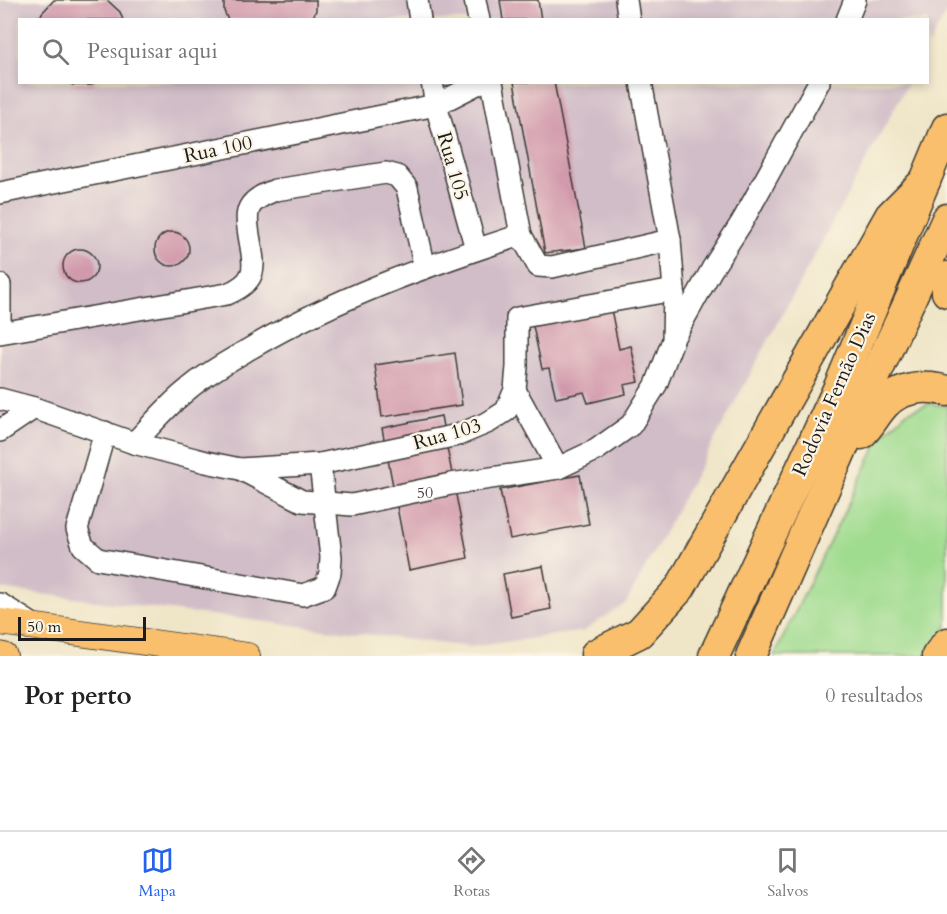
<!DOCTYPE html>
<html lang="pt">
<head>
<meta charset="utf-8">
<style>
  :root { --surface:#fff; --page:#f2f2f2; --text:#222; --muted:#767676; --line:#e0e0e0; --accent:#2563eb }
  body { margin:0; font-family:Cardo,serif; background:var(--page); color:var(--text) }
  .scale { position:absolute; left:18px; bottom:15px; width:128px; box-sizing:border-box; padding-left:6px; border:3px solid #1c1c1c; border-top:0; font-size:16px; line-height:21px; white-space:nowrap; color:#1c1c1c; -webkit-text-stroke:4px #fcf5e5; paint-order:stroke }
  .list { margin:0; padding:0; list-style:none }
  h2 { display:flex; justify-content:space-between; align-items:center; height:78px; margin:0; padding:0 24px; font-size:26px }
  h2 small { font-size:20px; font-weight:400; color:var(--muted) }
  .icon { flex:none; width:33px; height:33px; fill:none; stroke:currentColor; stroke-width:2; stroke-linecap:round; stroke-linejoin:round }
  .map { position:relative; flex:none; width:947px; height:656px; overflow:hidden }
  .search { position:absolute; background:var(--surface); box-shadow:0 3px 9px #0003; left:18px; right:18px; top:18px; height:66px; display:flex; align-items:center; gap:15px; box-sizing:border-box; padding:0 21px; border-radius:0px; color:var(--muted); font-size:22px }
  .sheet { height:174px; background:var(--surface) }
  nav { display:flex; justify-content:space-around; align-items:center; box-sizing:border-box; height:84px; border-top:2px solid var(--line); background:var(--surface); font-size:16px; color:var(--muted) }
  nav a { display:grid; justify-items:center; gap:3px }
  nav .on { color:var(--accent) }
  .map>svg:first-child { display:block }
  .industrial { fill:#d1bdc8 }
  .green { fill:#a0dc90; stroke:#5e7c56; stroke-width:1.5 }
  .building { fill:#d19aac }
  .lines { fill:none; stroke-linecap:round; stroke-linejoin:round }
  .minor-casing { stroke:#3c3a36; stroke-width:24 }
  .major-casing { stroke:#3c3a36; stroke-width:28 }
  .highway-casing { stroke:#3c3a36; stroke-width:33 }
  .minor { stroke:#fff; stroke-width:21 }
  .major { stroke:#f9bf6d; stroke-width:26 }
  .highway { stroke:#f9bf6d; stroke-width:30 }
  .labels { text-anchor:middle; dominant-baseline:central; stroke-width:4.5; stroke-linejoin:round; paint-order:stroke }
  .number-label { font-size:16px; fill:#493c40 }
  .street-label { font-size:20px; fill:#1c1c1c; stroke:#fcf5e5 }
</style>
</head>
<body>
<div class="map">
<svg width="947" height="656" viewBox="0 0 947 656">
  <rect width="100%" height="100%" fill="#fcf5e5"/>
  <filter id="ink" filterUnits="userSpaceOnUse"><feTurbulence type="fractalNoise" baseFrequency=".0167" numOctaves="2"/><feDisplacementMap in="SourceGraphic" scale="12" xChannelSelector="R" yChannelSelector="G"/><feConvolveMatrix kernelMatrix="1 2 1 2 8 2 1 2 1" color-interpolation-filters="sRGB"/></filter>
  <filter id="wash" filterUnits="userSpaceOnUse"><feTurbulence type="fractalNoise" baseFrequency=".008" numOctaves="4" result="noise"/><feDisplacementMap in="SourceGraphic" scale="24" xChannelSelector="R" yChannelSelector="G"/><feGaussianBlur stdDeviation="1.35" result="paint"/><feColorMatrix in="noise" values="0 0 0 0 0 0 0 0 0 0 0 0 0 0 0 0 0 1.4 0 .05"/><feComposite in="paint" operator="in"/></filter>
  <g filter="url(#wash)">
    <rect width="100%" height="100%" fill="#efe5c7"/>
    <path class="industrial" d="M0,0H947V11L928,47V20H20V82L908,83L626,603L584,631L470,647L0,589Z"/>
    <path class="green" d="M929,404L947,406V626L932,653L930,656H774L880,438L907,412Z"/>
    <g id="blocks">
      <g class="building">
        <path d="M54,0H107L120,12L123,20H39L42,13Z"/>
        <path d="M224,0H316V10L312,20H228L224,11Z"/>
        <path d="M500,0H538L541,20H503Z"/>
        <path d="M67,82H96L91,85H73Z"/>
        <path d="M514,82H554L586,248L545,253Z"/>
        <circle cx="172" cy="249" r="17"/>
        <circle cx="80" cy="266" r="17"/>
        <path d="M611,309L619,349L631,346L639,382L624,385L626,394L588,403L584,392L556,398L549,368L542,369L533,326Z"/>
        <path d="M455,353L462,405L382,417L375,365Z"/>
        <path d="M441,416L468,558L409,570L382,428Z"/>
        <path d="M580,475L589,524L510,539L500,490Z"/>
        <path d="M543,566L551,609L511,617L503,574Z"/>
      </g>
    </g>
  </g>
  <g filter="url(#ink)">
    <use href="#blocks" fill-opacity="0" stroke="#3c3a36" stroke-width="1.5"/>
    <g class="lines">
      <defs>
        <g id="minor">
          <path d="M417,0L420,20"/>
          <path d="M475,0L479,20"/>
          <path d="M626,0L629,20"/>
          <path d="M847,20L855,0"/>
          <path d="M432,82L436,105L476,249"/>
          <path d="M492,82L521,235L538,266L552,267L670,240"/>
          <path d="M0,193L436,105L481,82"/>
          <path d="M0,285V330"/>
          <path d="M0,333L227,294C264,279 252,261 248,228C247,220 246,212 251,205C257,197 266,194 275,190L386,173L397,176L407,188L425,268"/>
          <path d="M674,337L712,269L742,222L819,82"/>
          <path d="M515,390L558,468"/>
          <path d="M0,399L34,408L134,443L206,462L240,469L302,501L352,505L451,484L558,468L596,450L631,425L656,385L673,340L674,290L670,240L641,82"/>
          <path d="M0,431L34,408"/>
          <path d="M105,432L77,529L83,546L98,559L303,595L325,587L330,573L331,557L320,464"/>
          <path d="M134,443C151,426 167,406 186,391C205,374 229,361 251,348C336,298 428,265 521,235"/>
          <path d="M240,469L320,464L458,435L489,422L506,411L515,390L517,367V318L674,290"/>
          <path d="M0,604L35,626"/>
        </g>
        <g id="major">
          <path d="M0,622L247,656"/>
          <path d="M0,655L4,656"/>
        </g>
        <g id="highway">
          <path d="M947,277V292"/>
          <path d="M861,434C871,425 876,413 885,404C900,387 927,385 947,391"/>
          <path d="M596,654L639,633L680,588L890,216L925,181"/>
          <path d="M714,656L839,387L947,128"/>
          <path d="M751,656L841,451L947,219"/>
          <path d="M937,656L947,643"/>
        </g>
      </defs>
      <use href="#minor" class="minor-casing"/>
      <use href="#major" class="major-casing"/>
      <use href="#highway" class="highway-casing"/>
      <use href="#minor" class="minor"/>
      <use href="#major" class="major"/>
      <use href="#highway" class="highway"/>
    </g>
  </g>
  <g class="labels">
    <g class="number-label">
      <text x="425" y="493">50</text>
    </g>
    <g class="street-label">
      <text transform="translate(218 149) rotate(-12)">Rua 100</text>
      <text transform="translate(453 166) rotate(74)">Rua 105</text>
      <text transform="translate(834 394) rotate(-66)">Rodovia Fernão Dias</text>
      <text transform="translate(447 434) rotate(-16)">Rua 103</text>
    </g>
  </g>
</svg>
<div class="scale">50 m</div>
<div class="search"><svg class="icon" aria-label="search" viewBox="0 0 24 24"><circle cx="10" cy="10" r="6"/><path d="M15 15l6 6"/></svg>Pesquisar aqui</div>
</div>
<section class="sheet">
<h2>Por perto<small>0 resultados</small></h2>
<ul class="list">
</ul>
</section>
<nav>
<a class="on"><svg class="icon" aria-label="map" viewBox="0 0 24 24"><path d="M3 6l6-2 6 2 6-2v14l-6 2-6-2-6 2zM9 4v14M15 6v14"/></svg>Mapa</a>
<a><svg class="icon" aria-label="directions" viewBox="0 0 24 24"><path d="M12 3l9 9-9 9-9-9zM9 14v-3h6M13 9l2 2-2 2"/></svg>Rotas</a>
<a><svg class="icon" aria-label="saved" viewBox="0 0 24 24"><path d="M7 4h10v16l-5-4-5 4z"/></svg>Salvos</a>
</nav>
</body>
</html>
